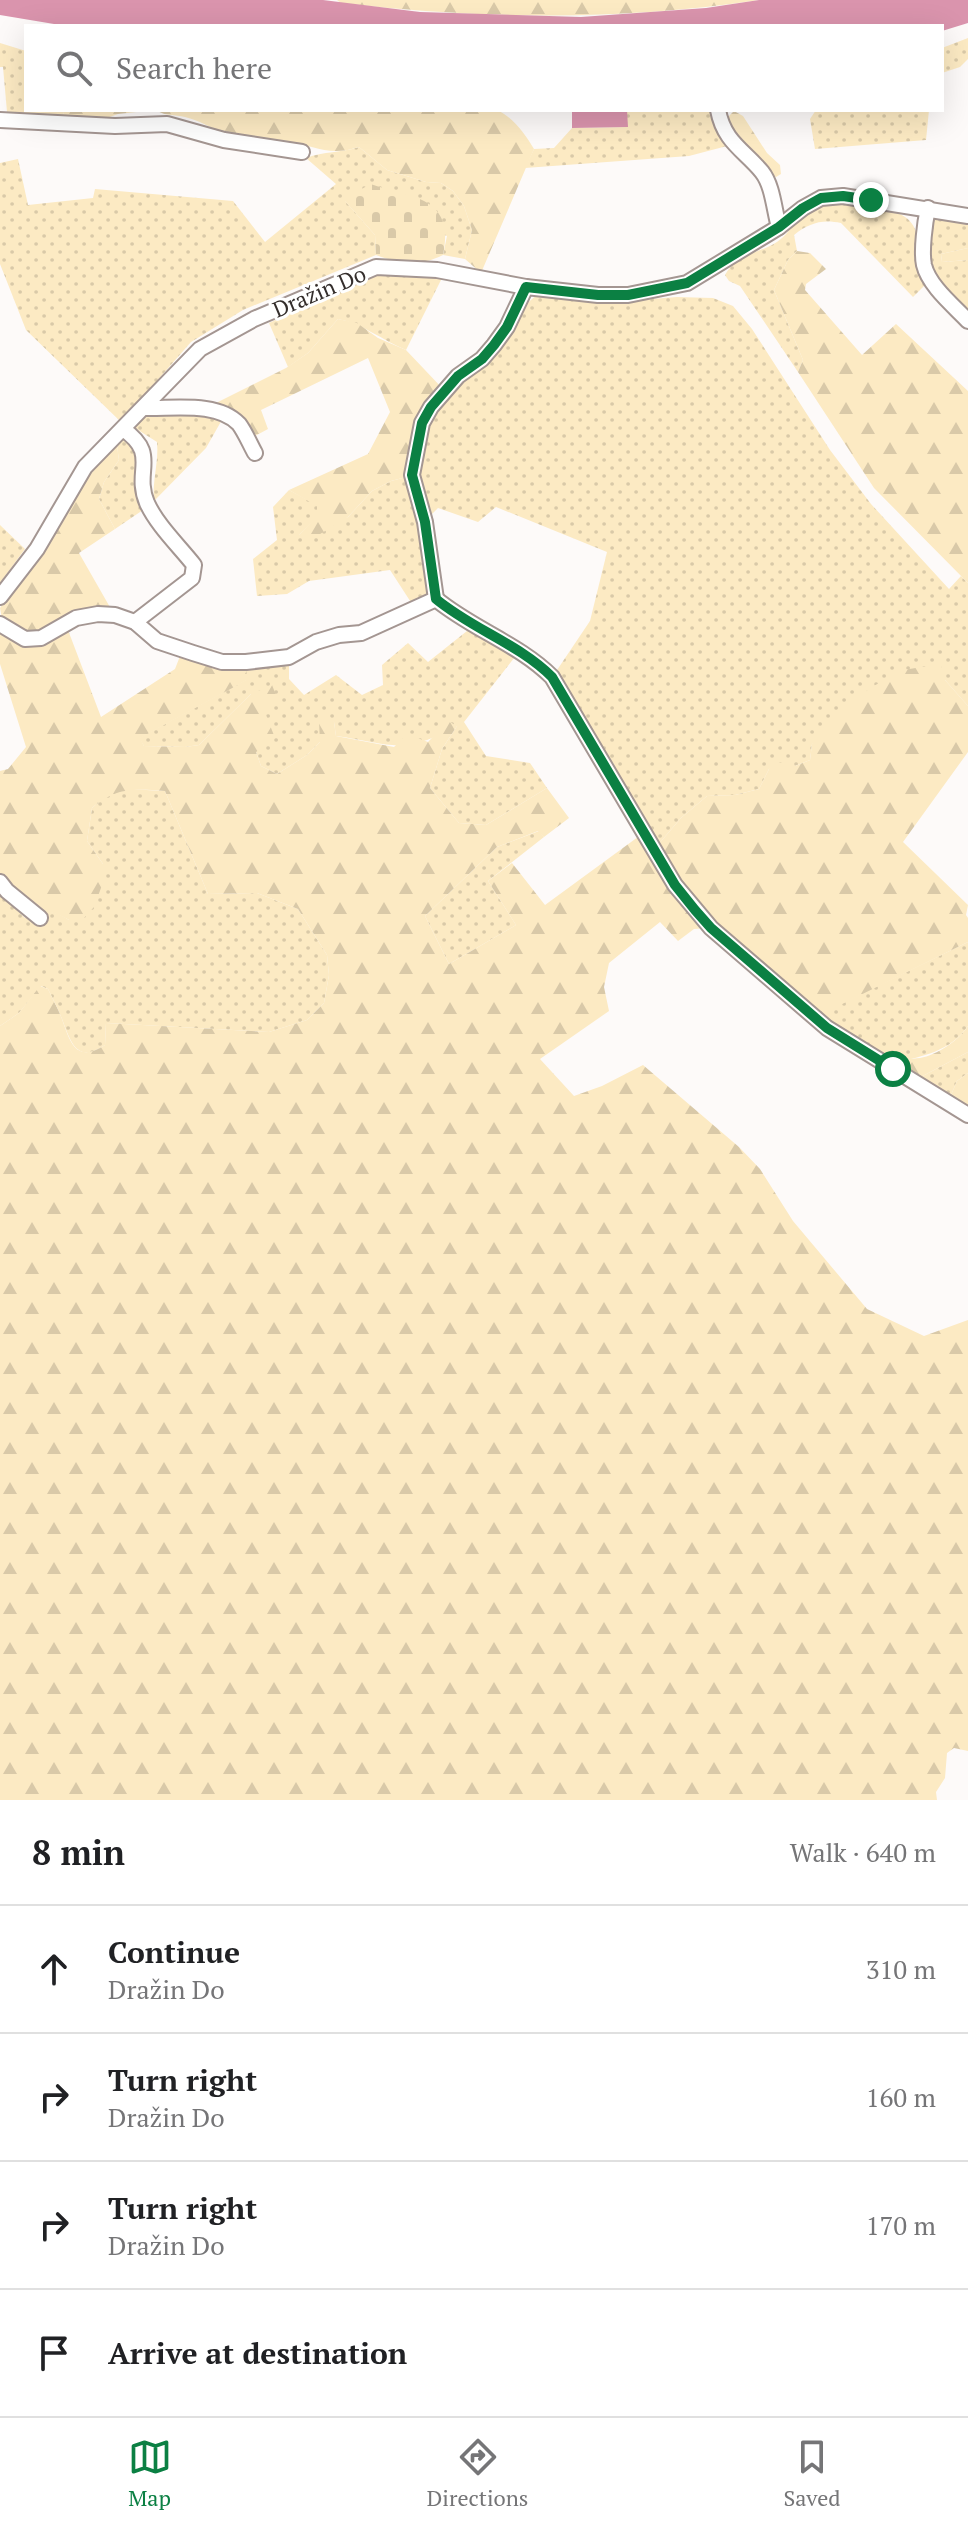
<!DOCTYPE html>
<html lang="en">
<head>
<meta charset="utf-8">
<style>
  :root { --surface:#fff; --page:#f2f2f2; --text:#202124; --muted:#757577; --line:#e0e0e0; --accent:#0b8043 }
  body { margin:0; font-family:"PT Serif",serif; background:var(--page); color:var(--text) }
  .stop { position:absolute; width:24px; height:24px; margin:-18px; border:6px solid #0b8043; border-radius:50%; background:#fff }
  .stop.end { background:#0b8043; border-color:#fff; box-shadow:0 2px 8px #0008 }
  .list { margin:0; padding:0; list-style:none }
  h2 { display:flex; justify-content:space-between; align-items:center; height:104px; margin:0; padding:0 32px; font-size:34px }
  h2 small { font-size:26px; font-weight:400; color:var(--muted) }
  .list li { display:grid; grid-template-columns:52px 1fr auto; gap:24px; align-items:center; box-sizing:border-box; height:128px; padding:0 32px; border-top:2px solid var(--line) }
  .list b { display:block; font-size:30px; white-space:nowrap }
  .list p { margin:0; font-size:26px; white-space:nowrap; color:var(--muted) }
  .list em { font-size:26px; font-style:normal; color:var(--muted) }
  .icon { flex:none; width:44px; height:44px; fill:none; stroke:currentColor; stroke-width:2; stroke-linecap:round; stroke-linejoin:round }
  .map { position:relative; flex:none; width:968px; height:1800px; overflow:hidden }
  .search { position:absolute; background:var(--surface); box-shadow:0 8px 32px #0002; left:24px; right:24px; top:24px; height:88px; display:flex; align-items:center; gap:20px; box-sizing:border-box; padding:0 28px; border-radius:0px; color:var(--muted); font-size:30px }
  .sheet { height:616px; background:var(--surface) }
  nav { display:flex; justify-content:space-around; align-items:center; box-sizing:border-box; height:112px; border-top:2px solid var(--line); background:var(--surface); font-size:22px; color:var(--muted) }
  nav a { display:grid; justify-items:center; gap:4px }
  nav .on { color:var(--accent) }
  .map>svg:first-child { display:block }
  .grass { fill:url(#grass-dots) }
  .forest { fill:url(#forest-firs) }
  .cemetery { fill:url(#cemetery-stones) }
  .water { fill:#da94ad }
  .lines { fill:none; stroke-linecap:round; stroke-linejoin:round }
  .street-casing { stroke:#a49692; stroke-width:18 }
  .street { stroke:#fff; stroke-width:14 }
  .route { stroke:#0b8043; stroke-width:10 }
  .labels { text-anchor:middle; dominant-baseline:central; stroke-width:6; stroke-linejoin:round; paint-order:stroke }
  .street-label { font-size:22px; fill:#342e2c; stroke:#fff }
</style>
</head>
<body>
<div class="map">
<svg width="968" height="1800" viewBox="0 0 968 1800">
  <defs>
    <pattern id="grass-dots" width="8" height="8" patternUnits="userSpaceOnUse" patternTransform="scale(2)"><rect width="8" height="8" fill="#fceac3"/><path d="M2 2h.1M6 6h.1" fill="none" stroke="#d9c9a8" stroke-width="1.8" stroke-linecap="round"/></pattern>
    <pattern id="forest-firs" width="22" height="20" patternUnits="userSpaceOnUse" patternTransform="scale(2)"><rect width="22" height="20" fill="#fceac3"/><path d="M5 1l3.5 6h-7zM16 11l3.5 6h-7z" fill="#d9c9a8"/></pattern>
    <pattern id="cemetery-stones" width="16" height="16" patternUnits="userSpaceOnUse" patternTransform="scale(2)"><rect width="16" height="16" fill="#fceac3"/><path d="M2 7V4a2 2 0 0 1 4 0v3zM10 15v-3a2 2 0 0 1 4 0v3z" fill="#d9c9a8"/></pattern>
  </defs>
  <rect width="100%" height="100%" fill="#fdfaf9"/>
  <g class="grass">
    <path d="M968,38V59L960,67L942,73V48Z"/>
    <path d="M0,43L26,51V110H62L65,117L7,112L3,67H0Z"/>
    <path d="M627,110H714L727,146L689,156L525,168L534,149L554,148L572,128L627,127Z"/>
    <path d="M816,110H929L926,140L815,149L810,119Z"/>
    <path d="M359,147L387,170L426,182L441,183L453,191L464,206L472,230L465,259L443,255L447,236L345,201L375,235L376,255L243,310L191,342L121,422L26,330L0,264V163L18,159L28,205L93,198L95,189L233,201L265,242L336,184L306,158C324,151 341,153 359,147Z"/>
    <path d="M844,201C917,216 915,208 927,283L913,297L841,223C822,219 809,223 794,235L797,251L788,260L774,290L803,360L798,372L740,286L729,281L725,275C738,251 764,254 782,238C792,230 796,216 807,209C817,203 833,203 844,201Z"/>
    <path d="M939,217L968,222V248L941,254L942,262L968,260V311C934,274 926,276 930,224Z"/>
    <path d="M380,273L442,278L406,350C382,340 363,324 338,319L308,353L288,367L269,323L357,281Z"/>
    <path d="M540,292L613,302L677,297L713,298L733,306L752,329L830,450L871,504L949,589L961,576L968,583V706L945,680L812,744L810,760L795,766L769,769L759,789L735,795L707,796L681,818L657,846L616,776L614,764L602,752L553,676L590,621L607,552L496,507L478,522L438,508L426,520L419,502L418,449L425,423L523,307Z"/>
    <path d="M147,414H186L223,418L206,448L154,501C152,480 159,463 157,442L135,428Z"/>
    <path d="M125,438L136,448L143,510L115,529L99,499L104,482L119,460L117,446Z"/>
    <path d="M410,476L435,598L414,607L390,570L309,581L287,594L257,596L253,559L277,540L273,507L289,490L317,505L318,516L299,535L348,517L372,491L391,481Z"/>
    <path d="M0,525L25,549L0,583Z"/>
    <path d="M472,627L518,653L464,722L486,756L530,763L547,788L486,825L459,823L430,788L442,749L457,726C402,756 393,744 336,736L334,722L320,720V742L307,755L277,774L261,766L256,752L251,694L199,745L185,747L144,746L139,738L246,680V664L265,662L289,665V679L304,695L336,675L362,695L383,685L382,665L408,643L428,662Z"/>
    <path d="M128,789L165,791L208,894L257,893L298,909L327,955L329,975L324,1003L307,1020L269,1032L106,1023L105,1045C77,1064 71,1043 62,1019C58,1009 53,999 48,989L41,986L19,1013L0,1026V893L25,918L35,906C48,913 54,910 69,920L103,864L87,841L92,808L107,795Z"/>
    <path d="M539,831L544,837L488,881L516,925L449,964L425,916L497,847Z"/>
    <path d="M968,942V1026C950,1052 922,1056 895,1063L812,1013L830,1009Z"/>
    <path d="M968,1052V1073L957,1081L951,1095L917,1079Z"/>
  </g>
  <g class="forest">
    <path d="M337,0H759C619,21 481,19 341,3Z"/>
    <path d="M62,110H155L118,114L104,119L65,117Z"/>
    <path d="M156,110H497C513,117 526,135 534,149L481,273L465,259L472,230L464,206L453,191L441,183L426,182L387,170L359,147C329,157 315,146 287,141C266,138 246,138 226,133C212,129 199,120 185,117C174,114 167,117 156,110Z"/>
    <path d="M734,111L743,116L767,153L780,165L781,174L776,177L770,175L738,143L726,119Z"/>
    <path d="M968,248V260L942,262L941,254Z"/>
    <path d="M797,251L810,253L826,269L806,284L805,290L862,355L896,324L968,391V583L874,488L798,372L803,360L774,290L788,260Z"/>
    <path d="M338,319L357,323L378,338L406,350L443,389L430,405L410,476L391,481L372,491L348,517L307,542L299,535L317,516V506L289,490L368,454L390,412L368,358L261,410L268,429L255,436L237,414L216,403L286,368L308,353Z"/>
    <path d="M117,446L119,460L104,482L99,499L115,529L79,553L111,609L48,631L25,634L2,619L0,608L93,467Z"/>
    <path d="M0,628L18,640L68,630L101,717L175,669L182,651L246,664L247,680L140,738L144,746L185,747L199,745L251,694L272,685L278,700L264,710L275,738L256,752L261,766L277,774L307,755L320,742L319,720L330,717L334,722L336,736L394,747L407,734L428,742L448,721L457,726L442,749L430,788L459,823L486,825L547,788L569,818L544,837L538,831L497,847L425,916L449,964L516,925L488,881L512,863L545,905L642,834L709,928L694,929L678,941L660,922L609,963L604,987L609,1011L540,1059L574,1096L602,1086L643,1065L739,1147L760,1169L793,1221L867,1309L924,1336L968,1320V1751L954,1748L947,1753L945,1778L936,1792L937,1800H0V1026L19,1013L40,986L48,989C53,999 58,1009 62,1019C70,1042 76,1064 105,1045L106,1023L269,1032L307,1020L324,1003L329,975L327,955L298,909L257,893L208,894L165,791C133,789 117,787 92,808L87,841L103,864L105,877L94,907L84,918L69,920C58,913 50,913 39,908C23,901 12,885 0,873V771L8,769L26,747L0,664Z"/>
    <path d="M941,664L945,680L968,706V752L903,842L968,905L966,915L968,918V942L830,1010L812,1013L687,896L657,846L681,818L707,796L735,795L759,789L769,769L778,762L795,766L810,760L812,744L823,727L870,688L903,670Z"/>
    <path d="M968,1026V1052L917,1079L895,1063C903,1059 911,1059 920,1058C937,1055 958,1041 968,1026Z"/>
    <path d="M968,1073V1106L951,1095L957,1081Z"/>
  </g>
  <path class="cemetery" d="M370,184C414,198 455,197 443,255C419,267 400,264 376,255L375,235L344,200Z"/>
  <g class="water">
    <path d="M0,0H323L420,12L581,17L706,8L759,0H968V23L942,31V26H66L0,15Z"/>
    <path d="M572,110H627L628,127L572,128Z"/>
  </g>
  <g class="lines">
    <defs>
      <g id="street">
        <path d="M718,110C724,142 744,150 762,172C773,186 774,210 779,227"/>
        <path d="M0,120L115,126L167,124L224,140L302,152"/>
        <path d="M928,208C925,222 921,251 924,265C929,286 954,306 968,321"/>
        <path d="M144,408C173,409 217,401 239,424C245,432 250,444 255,453"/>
        <path d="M123,429C160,455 133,470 147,503C157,525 179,546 194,565L192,578L135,622"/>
        <path d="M0,597L37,549L85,467L200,349L254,319L362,273L376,267L437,270L526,287L598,295H628L687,283L779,227L803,208L821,198L843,196L968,216"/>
        <path d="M436,599L425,522L412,475L422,423L431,407L458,376L482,359L494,345L507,327L526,287"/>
        <path d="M0,624L25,639L41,638L76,618L98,614L115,615L135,622L157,641L193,653L222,662H246L289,657L316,642L339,635L361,633L436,599C472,629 519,644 552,677L675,885L711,928L827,1028L968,1115"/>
        <path d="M0,882L7,891L40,918"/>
      </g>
    </defs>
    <use href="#street" class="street-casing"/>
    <use href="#street" class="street"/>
  </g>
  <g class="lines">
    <path class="route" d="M871,200L843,196L821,198L803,208L779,227L687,283L628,295H598L526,287L507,327L494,345L482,359L458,376L431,407L422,423L412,475L425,522L436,599C472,629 519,644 552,677L675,885L695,910L711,928L827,1028L893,1069"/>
  </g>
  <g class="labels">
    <g class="street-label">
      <text transform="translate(319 291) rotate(-23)">Dražin Do</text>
    </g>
  </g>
</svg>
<div class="stop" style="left:893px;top:1069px"></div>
<div class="stop end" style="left:871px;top:200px"></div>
<div class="search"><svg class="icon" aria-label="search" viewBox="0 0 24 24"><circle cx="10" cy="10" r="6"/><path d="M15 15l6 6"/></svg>Search here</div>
</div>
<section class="sheet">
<h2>8 min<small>Walk · 640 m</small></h2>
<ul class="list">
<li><svg class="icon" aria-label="ahead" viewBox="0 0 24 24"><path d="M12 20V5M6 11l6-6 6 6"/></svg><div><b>Continue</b><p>Dražin Do</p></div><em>310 m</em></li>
<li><svg class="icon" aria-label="right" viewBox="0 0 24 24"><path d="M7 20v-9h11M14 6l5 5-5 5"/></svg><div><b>Turn right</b><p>Dražin Do</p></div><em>160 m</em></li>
<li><svg class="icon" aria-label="right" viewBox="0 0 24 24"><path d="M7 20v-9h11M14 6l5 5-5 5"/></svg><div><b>Turn right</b><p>Dražin Do</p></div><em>170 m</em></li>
<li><svg class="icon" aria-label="arrive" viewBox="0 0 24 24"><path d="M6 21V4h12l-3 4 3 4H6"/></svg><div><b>Arrive at destination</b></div></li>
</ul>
</section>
<nav>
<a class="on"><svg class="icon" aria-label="map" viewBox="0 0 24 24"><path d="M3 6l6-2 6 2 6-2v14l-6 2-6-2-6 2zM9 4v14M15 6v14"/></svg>Map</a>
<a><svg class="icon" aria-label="directions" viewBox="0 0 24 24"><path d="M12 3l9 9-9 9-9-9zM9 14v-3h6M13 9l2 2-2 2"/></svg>Directions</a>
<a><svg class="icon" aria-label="saved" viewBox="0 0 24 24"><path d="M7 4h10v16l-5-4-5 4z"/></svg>Saved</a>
</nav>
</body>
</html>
